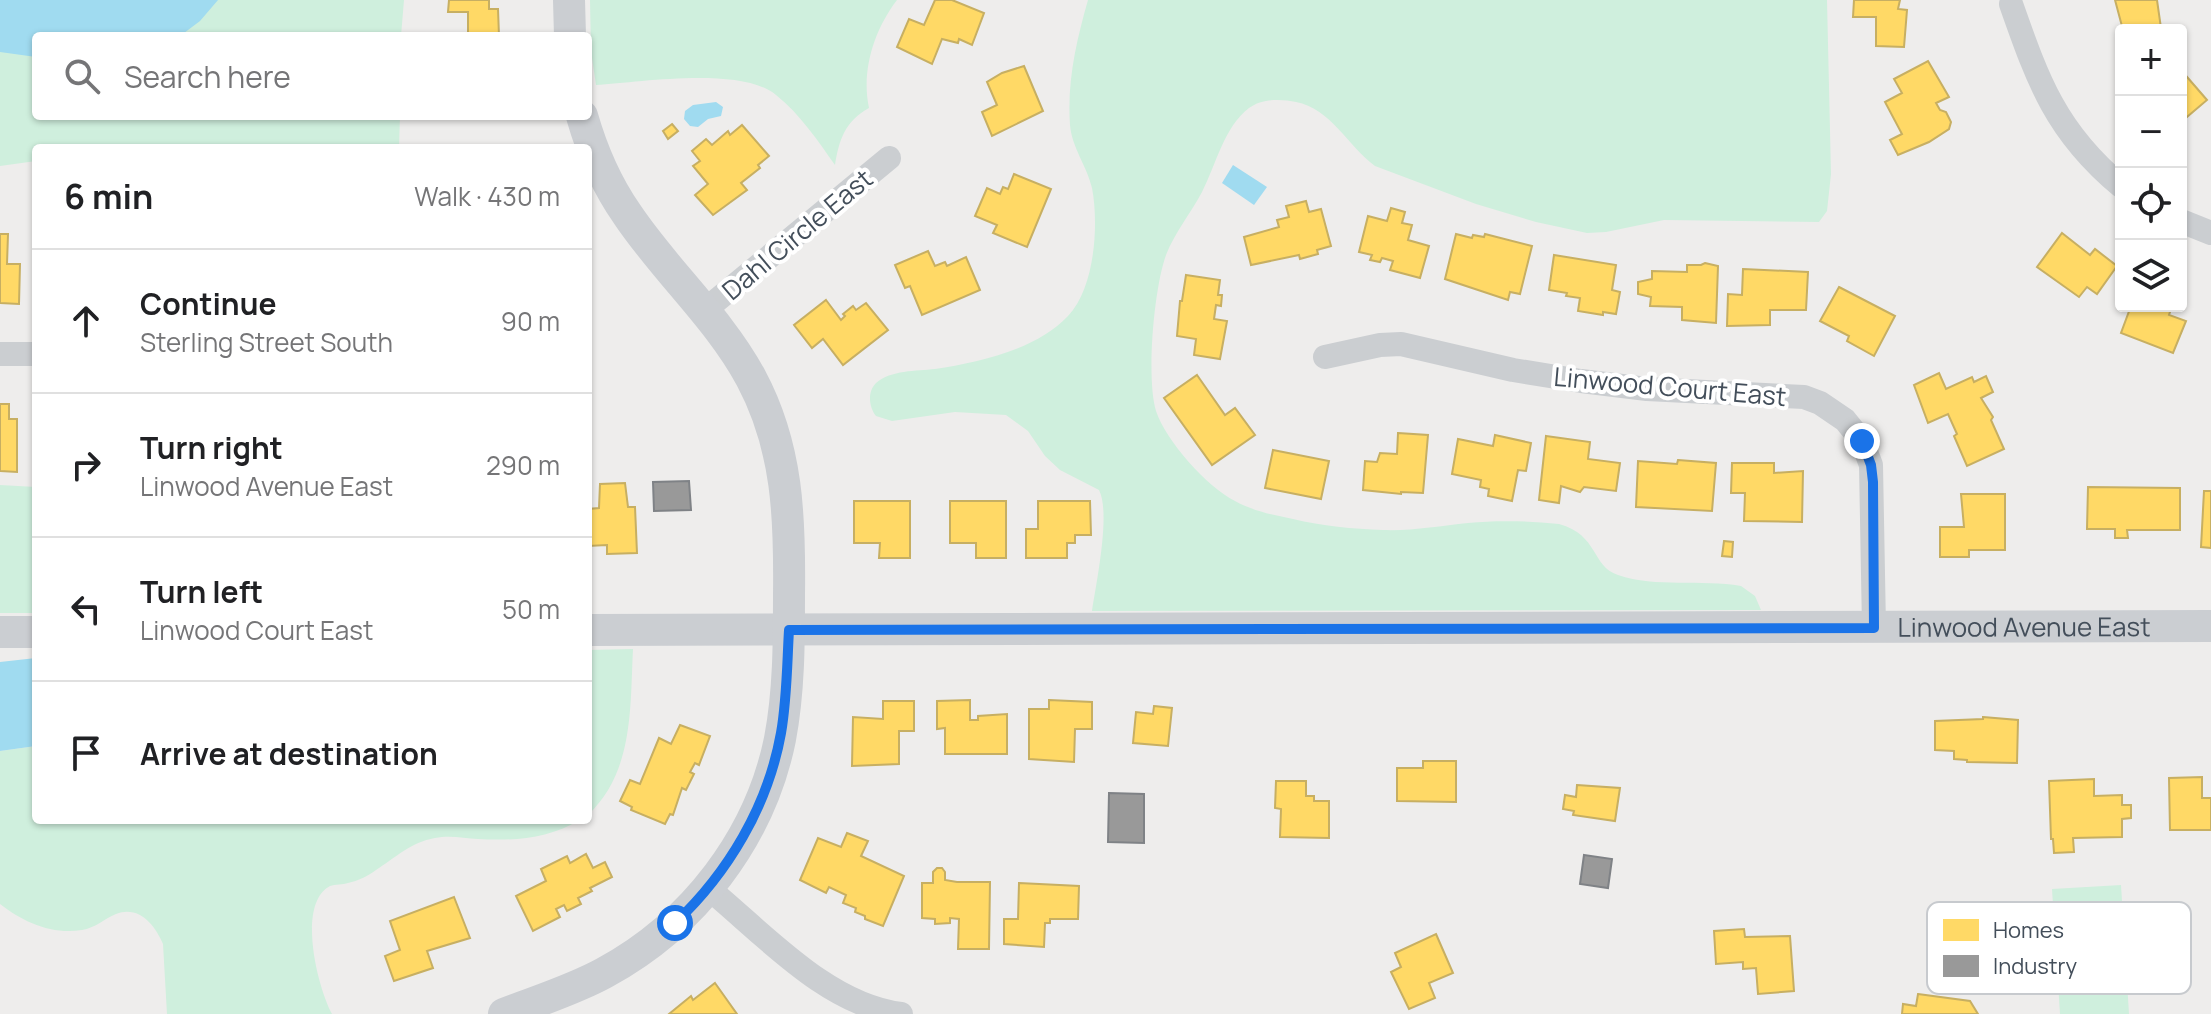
<!DOCTYPE html>
<html lang="en">
<head>
<meta charset="utf-8">
<style>
  :root { --surface:#fff; --page:#f6f6f6; --text:#202124; --muted:#757577; --line:#e0e0e0 }
  body { margin:0; font-family:Manrope,sans-serif; background:var(--page); color:var(--text) }
  .controls { position:absolute; right:24px; top:24px; display:grid; overflow:hidden; border-radius:8px; box-shadow:0 2px 6px #0004 }
  .controls button { width:72px; height:72px; display:grid; place-items:center; padding:0; border:0; border-bottom:2px solid var(--line); background:var(--surface); color:var(--text); font:40px sans-serif }
  .stop { position:absolute; width:24px; height:24px; margin:-18px; border:6px solid #1a73e8; border-radius:50%; background:#fff }
  .stop.end { background:#1a73e8; border-color:#fff; box-shadow:0 2px 8px #0008 }
  .list { margin:0; padding:0; list-style:none }
  h2 { display:flex; justify-content:space-between; align-items:center; height:104px; margin:0; padding:0 32px; font-size:34px }
  h2 small { font-size:26px; font-weight:400; color:var(--muted) }
  .list li { display:grid; grid-template-columns:52px 1fr auto; gap:24px; align-items:center; box-sizing:border-box; height:144px; padding:0 32px; border-top:2px solid var(--line) }
  .list b { display:block; font-size:30px; white-space:nowrap }
  .list p { margin:0; font-size:26px; white-space:nowrap; color:var(--muted) }
  .list em { font-size:26px; font-style:normal; color:var(--muted) }
  .icon { flex:none; width:44px; height:44px; fill:none; stroke:currentColor; stroke-width:2; stroke-linecap:round; stroke-linejoin:round }
  .map { position:relative; flex:none; width:2211px; height:1014px; overflow:hidden }
  .search { position:absolute; background:var(--surface); box-shadow:0 2px 6px #0004; left:32px; top:32px; width:560px; height:88px; display:flex; align-items:center; gap:20px; box-sizing:border-box; padding:0 28px; border-radius:8px; color:var(--muted); font-size:30px }
  .panel { position:absolute; background:var(--surface); box-shadow:0 2px 6px #0004; left:32px; top:144px; width:560px; height:680px; border-radius:8px }
  .map>svg:first-child { display:block }
  .green { fill:#cfefdd }
  .water { fill:#a0dbf0 }
  .homes { fill:#ffd966; stroke:#c7af62; stroke-width:2 }
  .industry { fill:#999; stroke:#7f8286; stroke-width:2 }
  .lines { fill:none; stroke-linecap:round; stroke-linejoin:round }
  .street { stroke:#cbced1; stroke-width:24 }
  .secondary { stroke:#cbced2; stroke-width:32 }
  .route { stroke:#1a73e8; stroke-width:10 }
  .labels { text-anchor:middle; dominant-baseline:central; stroke-width:8; stroke-linejoin:round; paint-order:stroke }
  .street-label { font-size:26px; fill:#434e5a; stroke:#fff }
  .key { fill:#fff; stroke:#c7cace; stroke-width:2 }
  .key-label { font-size:22px; fill:#434e5a }
</style>
</head>
<body>
<div class="map">
<svg width="2211" height="1014" viewBox="0 0 2211 1014">
  <rect width="100%" height="100%" fill="#eeedec"/>
  <g class="green">
    <path d="M0,0H404L401,36H36V116H400L399,148H36V161L0,166Z"/>
    <path d="M590,0H897C874,30 861,71 869,108C845,121 839,140 835,165C818,141 800,114 776,95C742,66 640,82 596,85L591,51Z"/>
    <path d="M1088,0H1827L1831,174L1827,211L1819,222L1664,220L1606,232L1587,233L1536,222L1476,204L1375,166C1348,146 1330,108 1296,102C1282,99 1262,98 1249,108C1224,127 1216,165 1202,192C1191,213 1175,232 1166,255C1154,288 1146,378 1156,411C1166,441 1207,487 1235,501C1253,511 1273,515 1293,519C1322,526 1353,529 1383,530C1412,531 1440,526 1468,523C1498,520 1529,521 1559,524C1599,535 1591,566 1618,575C1656,588 1701,579 1741,586L1755,596L1761,610L1092,611C1096,584 1111,513 1099,490L1060,470L1045,456L1028,431L1006,415L955,412L892,421L876,416C869,407 867,392 876,383C891,370 916,371 935,369C979,362 1036,350 1068,316C1095,288 1099,224 1092,188C1087,166 1072,148 1070,125C1067,82 1076,42 1088,0Z"/>
    <path d="M0,485L36,487V613H0Z"/>
    <path d="M633,649C630,708 634,771 588,815V650Z"/>
    <path d="M36,746V820H579C549,839 513,841 478,839C464,838 449,835 435,838C411,842 395,858 376,870C368,876 358,881 348,883C343,885 335,884 330,886C296,904 318,988 332,1014H167L163,944C155,925 139,905 116,914C104,919 95,928 82,930C52,935 23,922 0,904V751Z"/>
    <path d="M2121,885L2129,1014H2060L2052,889Z"/>
  </g>
  <g class="water">
    <path d="M0,0H218L200,21L180,36H36V57L0,52Z"/>
    <path d="M716,102L723,107L721,116L708,119L698,127L690,126L684,119L685,111L693,105Z"/>
    <path d="M1233,165L1267,187L1254,205L1222,183Z"/>
    <path d="M36,658V746L0,751V662Z"/>
  </g>
  <g class="homes">
    <path d="M449,0H489V9H498L499,36H468V12H448Z"/>
    <path d="M935,0H952L984,13L972,45L959,39L958,43L942,39L932,64L897,47L909,19L924,25Z"/>
    <path d="M1854,0H1900L1898,9L1907,10L1904,47L1876,46V17H1853Z"/>
    <path d="M2115,0H2157L2161,28L2123,30Z"/>
    <path d="M1928,61L1949,97L1936,103L1940,110L1946,112L1951,122L1949,129L1929,142L1898,155L1890,140L1902,134L1885,102L1902,93L1894,79Z"/>
    <path d="M1024,66L1043,111L992,136L982,112L997,105L987,82L1002,73Z"/>
    <path d="M2181,70L2207,100L2181,122Z"/>
    <path d="M672,124L678,131L668,139L663,131Z"/>
    <path d="M742,125L769,156L758,165L760,168L741,183L747,190L713,215L695,195L708,184L693,166L700,161L692,151L706,139L712,145L728,131L730,135Z"/>
    <path d="M1014,174L1051,189L1027,247L993,233L997,225L975,216L987,188L1000,194L1003,187L1008,189Z"/>
    <path d="M1306,201L1309,212L1321,209L1331,246L1317,250L1318,254L1300,259L1299,255L1251,265L1244,237L1279,227L1277,220L1289,217L1286,206Z"/>
    <path d="M1391,208L1405,212L1402,223L1412,225L1408,240L1429,246L1420,278L1390,270L1393,261L1382,258L1380,262L1370,260L1372,255L1359,252L1368,216L1387,221Z"/>
    <path d="M2062,233L2090,255L2095,249L2117,266L2097,294L2087,287L2079,297L2037,267Z"/>
    <path d="M0,234H8L7,264H20L19,304L0,303Z"/>
    <path d="M1456,234L1472,238L1473,235L1484,237L1485,234L1532,246L1520,294L1510,292L1508,300L1445,279Z"/>
    <path d="M928,251L935,266L945,262L947,266L966,257L980,290L922,315L910,286L905,288L895,265Z"/>
    <path d="M1554,255L1616,265L1612,290L1620,292L1616,314L1603,312V315L1578,311L1580,298L1566,296L1567,293L1549,290Z"/>
    <path d="M1705,263L1718,266L1716,323L1682,320V307L1650,306L1651,297L1638,294V282L1652,279V271L1687,272V265H1701Z"/>
    <path d="M1743,269L1808,272L1806,310H1770V325L1727,326L1728,294L1742,295Z"/>
    <path d="M1186,275L1220,280L1218,295H1222L1221,306L1216,305L1214,319L1227,321L1220,359L1194,355L1196,339L1177,336L1180,301H1182Z"/>
    <path d="M1839,287L1895,316L1874,356L1847,341L1849,336L1820,321Z"/>
    <path d="M826,300L841,320L845,316L843,314L853,306L856,310L866,303L888,330L843,365L823,339L812,348L794,325Z"/>
    <path d="M2131,306H2172L2169,315L2186,321L2173,353L2121,333Z"/>
    <path d="M1939,373L1946,389L1972,377L1974,382L1986,376L1993,392L1981,398L1993,417L1991,420L2004,449L1967,466L1954,436L1957,434L1948,414L1928,423L1914,385Z"/>
    <path d="M1197,375L1225,415L1235,408L1255,435L1212,465L1164,398Z"/>
    <path d="M0,404H9V419H17V472L0,471Z"/>
    <path d="M1398,433L1428,435L1423,493L1401,492V494L1363,490L1365,461L1377,462L1380,453L1397,454Z"/>
    <path d="M1495,435L1531,443L1526,471L1518,470L1512,501L1488,496L1489,489L1480,487L1481,480L1452,474L1458,439L1493,446Z"/>
    <path d="M1546,436L1590,442L1588,459L1620,463L1616,491L1584,487L1580,492L1561,486L1559,503L1539,500Z"/>
    <path d="M1273,450L1329,461L1321,499L1265,488Z"/>
    <path d="M1678,460L1716,463L1712,511L1636,507L1638,461L1677,464Z"/>
    <path d="M1732,463H1774V473L1803,471L1802,522L1744,521L1745,493H1731Z"/>
    <path d="M625,483L628,507H635L637,553L607,554V545L588,546V509L599,508L600,484Z"/>
    <path d="M2088,487L2180,488V530H2127L2128,538H2115V529H2087Z"/>
    <path d="M2204,491H2211V548L2201,547Z"/>
    <path d="M1961,494H2005V550H1969V557H1940V527H1964Z"/>
    <path d="M854,501H910V558H879L880,543H854Z"/>
    <path d="M950,501H1006V558H976V543H950Z"/>
    <path d="M1038,501H1090L1091,535H1075V543H1067V558H1026V529H1038Z"/>
    <path d="M1724,541L1733,542L1732,557L1722,556Z"/>
    <path d="M970,700V720H978V716L1007,714V754H945V728L937,729V701Z"/>
    <path d="M1049,700L1092,702V729H1075L1074,762L1029,759V709H1049Z"/>
    <path d="M883,701H914V731H899V764L852,766L853,717L883,719Z"/>
    <path d="M1154,706L1172,708L1168,746L1133,743L1136,712L1153,714Z"/>
    <path d="M1983,717L2018,720L2017,763L1967,762V760L1954,759V751L1935,750V721L1983,719Z"/>
    <path d="M680,725L710,736L699,765L695,763L690,772L694,774L686,790L682,788L673,815L670,814L665,824L631,810L632,807L620,801L630,780L640,784L659,738L671,744Z"/>
    <path d="M1423,761H1456V802L1397,801V768H1423Z"/>
    <path d="M2202,777V798H2211V830H2170L2169,778Z"/>
    <path d="M2094,779V796L2122,795V805H2131V818L2122,819V837L2073,838L2074,852L2054,853L2053,839H2051L2049,781Z"/>
    <path d="M1276,781H1306V796H1314V801H1329V838L1280,837L1281,809L1275,808Z"/>
    <path d="M1577,785L1620,788L1615,821L1573,815L1574,811L1563,809L1565,795L1576,797Z"/>
    <path d="M847,833L868,841L861,856L904,876L883,926L865,919V916L855,912L856,908L843,903L846,895L829,887L826,893L800,880L818,838L841,847Z"/>
    <path d="M586,854L593,868L605,862L612,877L590,888L592,891L578,898L581,904L567,911L564,905L556,909L560,917L533,931L516,896L546,881L541,869L567,856L570,863Z"/>
    <path d="M937,868H942L945,872V880L957,882H990L989,949H958L959,919L950,918V923L935,924V919L922,918V883H933V872Z"/>
    <path d="M1019,883L1079,886L1078,919H1050V923H1045L1044,947L1004,944V919H1018Z"/>
    <path d="M454,897L470,938L427,951L433,968L394,981L385,956L400,950L390,921Z"/>
    <path d="M1744,929L1745,937L1790,936L1794,991L1758,994L1756,968L1743,969V962L1716,964L1714,931Z"/>
    <path d="M1436,934L1453,973L1429,983L1435,998L1409,1009L1391,972L1401,967L1395,953Z"/>
    <path d="M715,983L737,1014H669L691,996L693,1000Z"/>
    <path d="M1918,994L1970,1001L1978,1014H1902L1903,1004L1916,1006Z"/>
  </g>
  <g class="industry">
    <path d="M689,481L691,510L654,511L653,482Z"/>
    <path d="M1109,793L1144,794V843L1108,842Z"/>
    <path d="M1584,855L1612,859L1608,888L1580,884Z"/>
  </g>
  <g class="lines">
    <g class="street">
      <path d="M2011,4C2038,81 2056,132 2121,186"/>
      <path d="M2181,221L2211,233"/>
      <path d="M705,310L889,158"/>
      <path d="M0,354H36"/>
      <path d="M1325,357L1380,345L1401,344L1513,370L1581,381L1647,389L1804,397L1820,403L1845,420L1862,441L1871,465L1874,628"/>
      <path d="M708,888C764,934 827,1005 901,1014"/>
    </g>
    <g class="secondary">
      <path d="M569,0L570,36"/>
      <path id="s1" d="M588,630L2211,626"/>
      <path d="M0,632H36"/>
      <path d="M504,1014C537,1001 573,990 604,973C693,925 760,838 780,739C789,692 789,642 789,595C790,518 788,447 751,378C718,317 665,271 627,214C606,184 592,151 582,116"/>
    </g>
  </g>
  <g class="lines">
    <path class="route" d="M675,923C728,873 768,806 781,733C787,699 787,664 789,630L1874,628L1873,482L1871,465L1862,441"/>
  </g>
  <g class="labels">
    <g class="street-label">
      <text transform="translate(797 234) rotate(-40)">Dahl Circle East</text>
      <text transform="translate(1670 386) rotate(5)">Linwood Court East</text>
      <text stroke="none"><textPath href="#s1" startOffset="1436">Linwood Avenue East</textPath></text>
    </g>
  </g>
  <rect x="1927" y="902" width="264" height="92" rx="12" class="key"/>
  <rect x="1943" y="919" width="36" height="22" fill="#ffd966"/>
  <rect x="1943" y="955" width="36" height="22" fill="#999"/>
  <g class="key-label">
    <text x="1993" y="938">Homes</text>
    <text x="1993" y="974">Industry</text>
  </g>
</svg>
<div class="controls">
<button>+</button>
<button>−</button>
<button><svg class="icon" aria-label="locate" viewBox="0 0 24 24"><circle cx="12" cy="12" r="6"/><path d="M12 2v4M12 18v4M2 12h4M18 12h4"/></svg></button>
<button><svg class="icon" aria-label="layers" viewBox="0 0 24 24"><path d="M12 4l9 5-9 5-9-5zM3 14l9 5 9-5"/></svg></button>
</div>
<div class="stop" style="left:675px;top:923px"></div>
<div class="stop end" style="left:1862px;top:441px"></div>
<div class="search"><svg class="icon" aria-label="search" viewBox="0 0 24 24"><circle cx="10" cy="10" r="6"/><path d="M15 15l6 6"/></svg>Search here</div>
<section class="panel">
<h2>6 min<small>Walk · 430 m</small></h2>
<ul class="list">
<li><svg class="icon" aria-label="ahead" viewBox="0 0 24 24"><path d="M12 20V5M6 11l6-6 6 6"/></svg><div><b>Continue</b><p>Sterling Street South</p></div><em>90 m</em></li>
<li><svg class="icon" aria-label="right" viewBox="0 0 24 24"><path d="M7 20v-9h11M14 6l5 5-5 5"/></svg><div><b>Turn right</b><p>Linwood Avenue East</p></div><em>290 m</em></li>
<li><svg class="icon" aria-label="left" viewBox="0 0 24 24"><path d="M17 20v-9H6M10 6l-5 5 5 5"/></svg><div><b>Turn left</b><p>Linwood Court East</p></div><em>50 m</em></li>
<li><svg class="icon" aria-label="arrive" viewBox="0 0 24 24"><path d="M6 21V4h12l-3 4 3 4H6"/></svg><div><b>Arrive at destination</b></div></li>
</ul>
</section>
</div>
</body>
</html>
